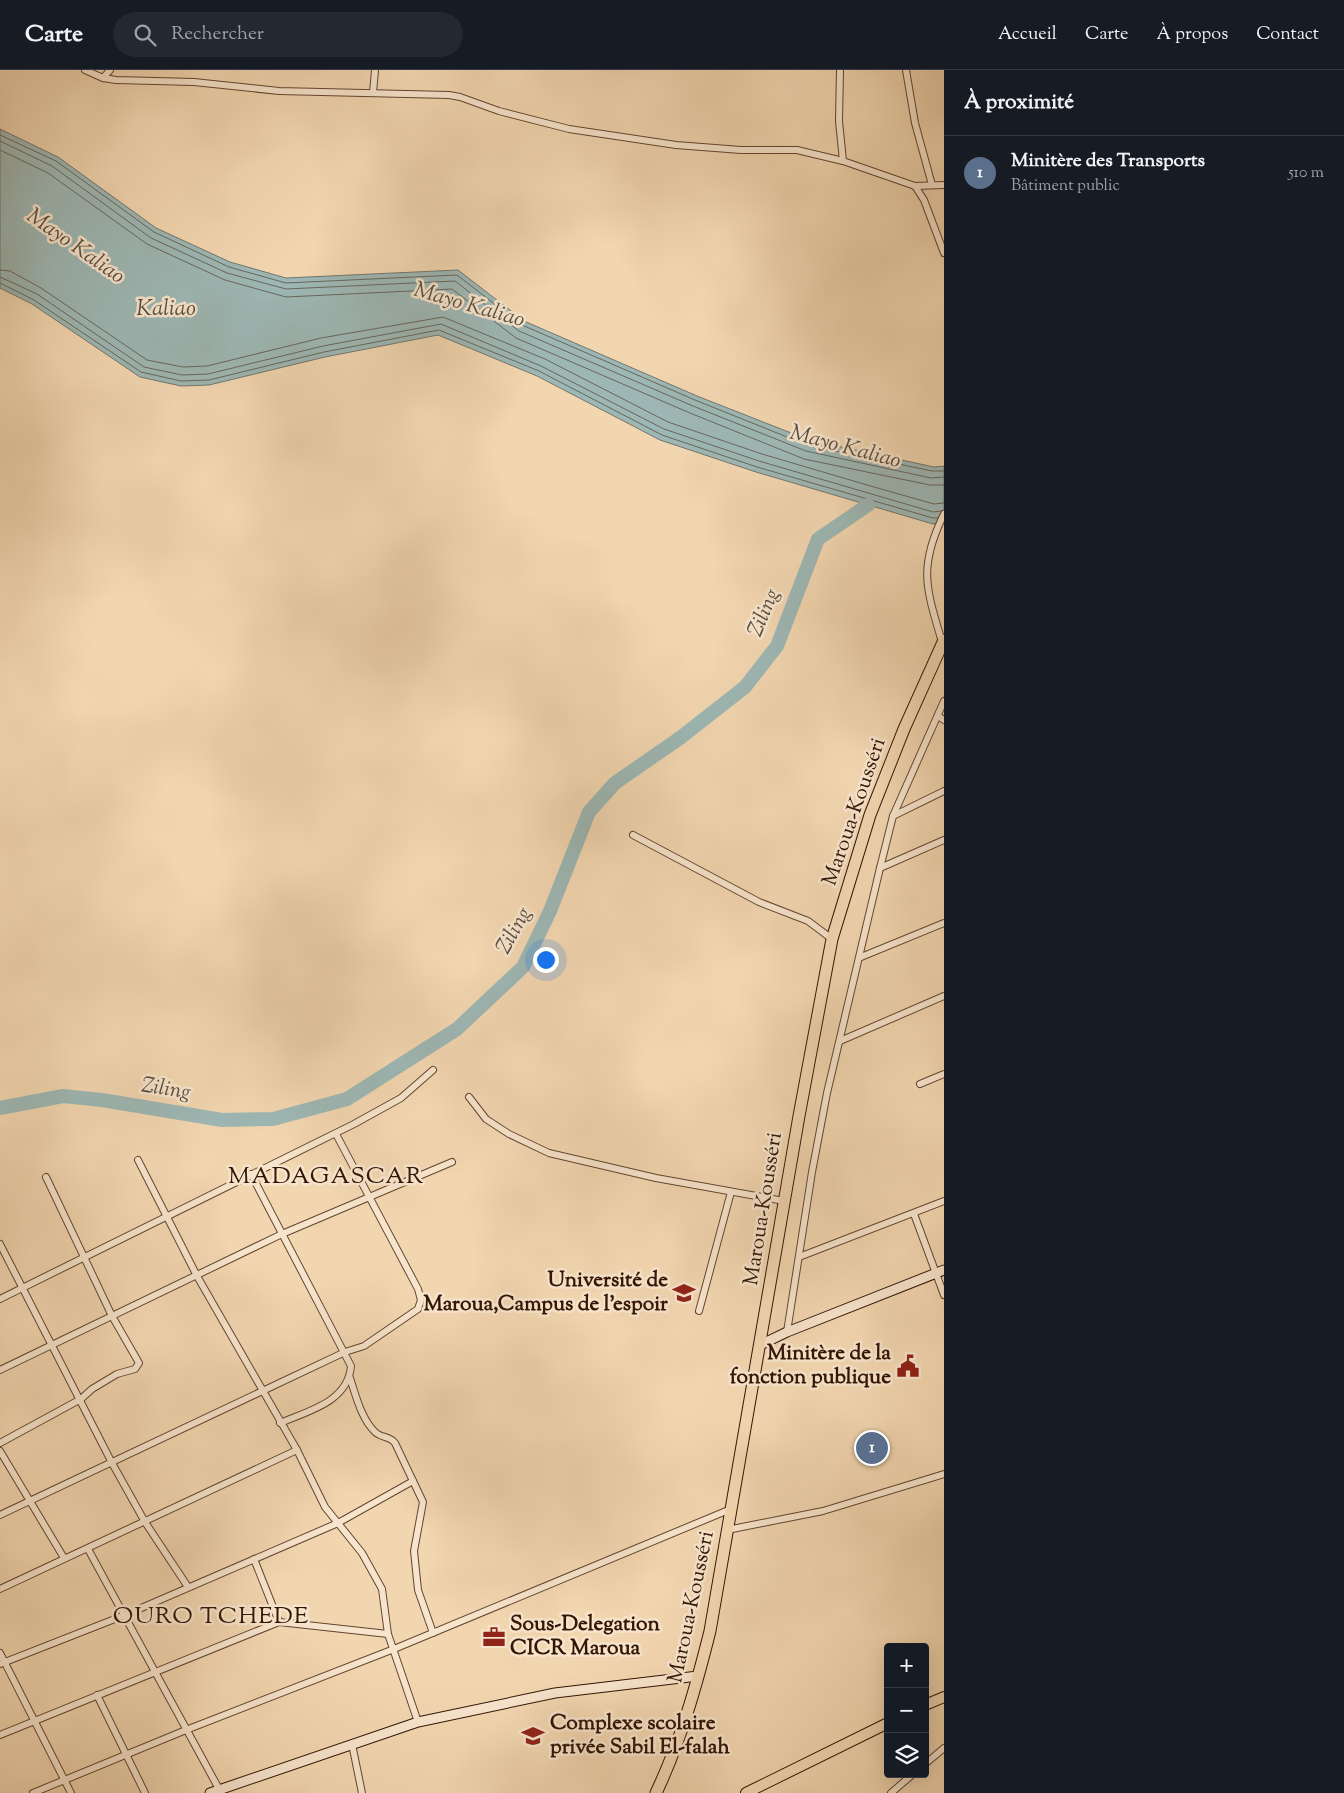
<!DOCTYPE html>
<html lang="fr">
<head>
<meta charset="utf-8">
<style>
  :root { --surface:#171b24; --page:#242831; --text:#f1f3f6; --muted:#9ea1a6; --line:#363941; --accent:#1a73e8 }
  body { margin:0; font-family:"Sorts Mill Goudy",serif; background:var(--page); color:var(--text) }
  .controls { position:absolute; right:15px; bottom:15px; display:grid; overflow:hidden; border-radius:5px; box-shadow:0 5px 20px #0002 }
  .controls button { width:45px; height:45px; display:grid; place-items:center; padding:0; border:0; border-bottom:1px solid var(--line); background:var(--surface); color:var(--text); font:25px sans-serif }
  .you { position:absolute; left:545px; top:889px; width:18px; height:18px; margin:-12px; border:4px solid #fff; border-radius:50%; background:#1a73e8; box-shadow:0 0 0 8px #1a73e833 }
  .badge { display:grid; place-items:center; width:32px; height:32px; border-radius:50%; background:var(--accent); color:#fff; font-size:16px; font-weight:700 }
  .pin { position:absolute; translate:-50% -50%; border:2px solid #fff; box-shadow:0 1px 5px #0006 }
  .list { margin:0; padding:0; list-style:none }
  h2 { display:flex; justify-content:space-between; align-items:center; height:65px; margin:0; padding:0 20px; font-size:21px }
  h2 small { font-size:16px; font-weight:400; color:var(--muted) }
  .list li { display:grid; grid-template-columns:32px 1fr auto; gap:15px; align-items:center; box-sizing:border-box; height:75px; padding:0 20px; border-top:1px solid var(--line) }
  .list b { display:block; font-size:19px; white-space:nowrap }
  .list p { margin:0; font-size:16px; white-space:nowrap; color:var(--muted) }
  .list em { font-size:16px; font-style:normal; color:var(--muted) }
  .icon { flex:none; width:28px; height:28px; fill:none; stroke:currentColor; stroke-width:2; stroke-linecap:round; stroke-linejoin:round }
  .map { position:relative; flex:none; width:944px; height:1723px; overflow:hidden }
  header { display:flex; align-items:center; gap:30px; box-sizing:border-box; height:70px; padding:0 25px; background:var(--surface); border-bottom:1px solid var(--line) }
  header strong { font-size:24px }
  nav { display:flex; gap:28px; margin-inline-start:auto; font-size:18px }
  .search { width:350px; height:45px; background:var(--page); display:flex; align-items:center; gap:12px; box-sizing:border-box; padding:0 18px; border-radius:28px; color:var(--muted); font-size:19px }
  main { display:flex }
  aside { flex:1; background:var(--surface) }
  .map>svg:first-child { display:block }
  .water { fill:#9db7b4; stroke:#73766e }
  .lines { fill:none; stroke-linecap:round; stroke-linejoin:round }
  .shore { stroke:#68665c; stroke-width:1 }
  .river { stroke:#9db7b4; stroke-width:14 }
  .street-casing { stroke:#63452f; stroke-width:8 }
  .secondary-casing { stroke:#331504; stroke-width:11 }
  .primary-casing { stroke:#331504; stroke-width:12 }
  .highway-casing { stroke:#331504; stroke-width:13 }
  .street { stroke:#f7e4cc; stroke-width:6 }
  .secondary { stroke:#f7e4cc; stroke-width:9 }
  .primary { stroke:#f2d6b0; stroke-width:10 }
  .highway { stroke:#f2d6b0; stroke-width:11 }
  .labels { text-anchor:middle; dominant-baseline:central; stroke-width:5; stroke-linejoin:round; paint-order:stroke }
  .street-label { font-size:21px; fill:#331504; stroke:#f7e4cc }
  .poi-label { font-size:21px; font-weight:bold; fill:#331504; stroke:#f7e4cc; text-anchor:end }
  .water-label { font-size:22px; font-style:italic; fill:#584e42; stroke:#f7e4cc }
  .quarter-label { font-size:24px; letter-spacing:1px; fill:#331504; stroke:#f7e4cc }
</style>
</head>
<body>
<header>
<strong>Carte</strong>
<div class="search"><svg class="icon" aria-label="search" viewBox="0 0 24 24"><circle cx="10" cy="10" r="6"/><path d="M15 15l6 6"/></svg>Rechercher</div>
<nav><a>Accueil</a><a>Carte</a><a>À propos</a><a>Contact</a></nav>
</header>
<main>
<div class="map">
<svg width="944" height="1723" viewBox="0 0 944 1723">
  <rect width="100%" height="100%" fill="#f2d6b0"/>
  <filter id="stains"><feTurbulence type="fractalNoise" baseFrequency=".004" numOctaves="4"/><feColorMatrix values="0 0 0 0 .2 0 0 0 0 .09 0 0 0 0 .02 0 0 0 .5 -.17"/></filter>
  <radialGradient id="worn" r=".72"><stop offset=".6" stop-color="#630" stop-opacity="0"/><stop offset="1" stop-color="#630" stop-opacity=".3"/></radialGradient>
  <path class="water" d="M0,59L58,87L156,158L230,192L286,208L458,200L524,251L697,326L809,370L934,397L944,396V452L933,454L756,402L660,370L537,306L438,265L325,287L209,315L181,316L140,307L32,234L0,218Z"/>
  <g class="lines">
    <g class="shore">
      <path d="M0,65L56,91L154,162L229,197L286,213L457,205L522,255L695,330L807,375L932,401H944"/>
      <path d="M0,71L52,96L151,168L227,203L286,219L455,211L519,261L693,336L806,381L931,408L944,407"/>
      <path d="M0,80L48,103L147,174L225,210L286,227L452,219L516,268L690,343L804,389L930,415H944"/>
      <path d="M0,200L10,201L41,218L147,290L183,297L207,296L321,268L443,247L545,289L668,352L762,384L874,417L934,434L944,433"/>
      <path d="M0,207L37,224L144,297L182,305L208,304L323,276L441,254L541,296L664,359L759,391L933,442L941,441"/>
      <path d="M0,213L34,230L141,302L181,311L209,310L324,282L439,260L539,301L662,365L757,397L933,448H938"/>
    </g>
    <path class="river" d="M0,1038L63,1026L102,1030L222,1050L273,1049L347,1029L457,959L523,897L550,841L589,742L615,713L680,668L745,617L777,576L818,469L868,435"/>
    <defs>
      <g id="street">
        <path d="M85,0L103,8L116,10L194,12L279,21L449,25L460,27L499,41L569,59L676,75L741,80H797L843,91L915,116L924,130L944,183"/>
        <path d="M840,0L839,51L843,91"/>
        <path d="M906,0L915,53L932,115"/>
        <path d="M103,8L110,0"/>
        <path d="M373,23L375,0"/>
        <path d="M915,116L944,115"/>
        <path d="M942,572C926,518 918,497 944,444"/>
        <path d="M938,646L944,650"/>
        <path d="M893,746L944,721"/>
        <path d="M633,765L759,832L808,851L832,869"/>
        <path d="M880,798L944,770"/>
        <path d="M861,887L944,853"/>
        <path d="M840,971L944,926"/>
        <path d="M920,1014L944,1004"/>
        <path d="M469,1027L486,1049L509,1064L549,1083L656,1108L784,1131"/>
        <path d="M138,1090L197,1206L297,1380L325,1437L362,1483L382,1519L388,1564"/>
        <path d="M251,1104L351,1296C348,1332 308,1341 280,1353"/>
        <path d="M914,1144L944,1225"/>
        <path d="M0,1174L112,1393L145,1452L188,1517"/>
        <path d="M799,1187L944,1131"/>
        <path d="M0,1229L354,1054L401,1028L433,1000"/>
        <path d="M699,1241L731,1122"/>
        <path d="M787,1262L812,1102L827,1023L880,798L893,746L944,631"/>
        <path d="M0,1300L282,1164L452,1092"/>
        <path d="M350,1308C356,1326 361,1348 375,1362C381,1368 390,1366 395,1373L423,1432L414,1481L418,1520L433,1563"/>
        <path d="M0,1373L81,1329L92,1319L117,1304L135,1299L139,1293L112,1246L46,1107"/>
        <path d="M0,1381L64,1488"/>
        <path d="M0,1445L345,1282L364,1276L418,1239L421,1230L418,1219L336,1064"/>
        <path d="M727,1460L823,1441L944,1404"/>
        <path d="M88,1479L219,1719"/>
        <path d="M254,1489L279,1552"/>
        <path d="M0,1519L297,1380"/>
        <path d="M0,1583L71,1723"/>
        <path d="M0,1594L125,1545L338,1453L413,1411"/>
        <path d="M97,1625L145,1723"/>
        <path d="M0,1665L279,1552L388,1564L418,1652"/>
        <path d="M352,1674L362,1723"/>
        <path d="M925,1694L944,1678"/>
        <path d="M33,1723L186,1660L394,1579L731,1439"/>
        <path d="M891,1723L913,1704"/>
      </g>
      <g id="secondary">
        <path d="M760,1275L787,1262L944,1200"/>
        <path d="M210,1723L418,1652L555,1623L698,1606"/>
      </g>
      <g id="primary">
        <path d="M925,1635L944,1627"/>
        <path d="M746,1723L888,1653"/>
      </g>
      <path id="highway" d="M656,1723C681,1670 696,1617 710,1561L799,1046L832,869L870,745L904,659L944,570"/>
    </defs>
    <use href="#street" class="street-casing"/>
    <use href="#secondary" class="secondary-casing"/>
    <use href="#primary" class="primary-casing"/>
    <use href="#highway" class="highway-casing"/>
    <use href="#street" class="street"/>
    <use href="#secondary" class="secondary"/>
    <use href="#primary" class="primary"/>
    <use href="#highway" class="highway"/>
  </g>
  <defs>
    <symbol id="university-bare" viewBox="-9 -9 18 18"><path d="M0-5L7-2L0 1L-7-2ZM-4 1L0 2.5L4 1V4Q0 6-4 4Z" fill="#8f2418" stroke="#f7e4cc" stroke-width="2.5" paint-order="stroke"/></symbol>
    <symbol id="civic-bare" viewBox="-9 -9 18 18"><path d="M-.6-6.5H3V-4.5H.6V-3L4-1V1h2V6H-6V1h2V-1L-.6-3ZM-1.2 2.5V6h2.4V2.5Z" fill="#8f2418" stroke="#f7e4cc" stroke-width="2.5" paint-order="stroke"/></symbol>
    <symbol id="office-bare" viewBox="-9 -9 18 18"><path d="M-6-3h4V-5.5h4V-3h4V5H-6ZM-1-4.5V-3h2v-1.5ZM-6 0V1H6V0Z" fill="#8f2418" stroke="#f7e4cc" stroke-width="2.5" paint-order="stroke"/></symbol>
    <symbol id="school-bare" viewBox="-9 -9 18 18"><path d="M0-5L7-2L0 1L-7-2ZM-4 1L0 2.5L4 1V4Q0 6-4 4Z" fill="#8f2418" stroke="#f7e4cc" stroke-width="2.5" paint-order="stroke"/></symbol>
  </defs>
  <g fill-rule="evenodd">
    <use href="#university-bare" x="668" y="1207" width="32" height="32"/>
    <use href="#civic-bare" x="892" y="1280" width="32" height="32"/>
    <use href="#office-bare" x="478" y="1551" width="32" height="32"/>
    <use href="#school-bare" x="517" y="1650" width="32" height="32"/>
  </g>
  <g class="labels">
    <g class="street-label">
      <text transform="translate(855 742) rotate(-71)">Maroua-Kousséri</text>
      <text transform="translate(764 1139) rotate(-81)">Maroua-Kousséri</text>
      <text transform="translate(692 1537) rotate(-78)">Maroua-Kousséri</text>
    </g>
    <g class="poi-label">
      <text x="668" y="1211">Université de<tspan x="668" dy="24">Maroua,Campus de l'espoir</tspan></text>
      <text x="891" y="1284">Minitère de la<tspan x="891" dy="24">fonction publique</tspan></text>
      <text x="510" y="1555" text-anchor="start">Sous-Delegation<tspan x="510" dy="24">CICR Maroua</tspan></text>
      <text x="550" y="1654" text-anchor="start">Complexe scolaire<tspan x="550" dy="24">privée Sabil El-falah</tspan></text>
    </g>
    <g class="water-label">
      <text transform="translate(75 177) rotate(35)">Mayo Kaliao</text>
      <text transform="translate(469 236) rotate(16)">Mayo Kaliao</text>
      <text x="166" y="240">Kaliao</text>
      <text transform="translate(845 378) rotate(15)">Mayo Kaliao</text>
      <text transform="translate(765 543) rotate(-67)">Ziling</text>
      <text transform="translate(515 861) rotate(-61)">Ziling</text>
      <text transform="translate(166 1020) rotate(9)">Ziling</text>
    </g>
    <g class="quarter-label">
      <text x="326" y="1107">MADAGASCAR</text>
      <text x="211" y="1547">OURO TCHEDE</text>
    </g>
  </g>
  <rect width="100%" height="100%" filter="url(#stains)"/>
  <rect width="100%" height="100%" fill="url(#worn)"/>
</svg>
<div class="controls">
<button>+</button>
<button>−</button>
<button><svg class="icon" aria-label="layers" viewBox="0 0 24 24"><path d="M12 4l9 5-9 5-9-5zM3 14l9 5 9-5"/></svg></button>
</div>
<div class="you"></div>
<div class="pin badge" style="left:872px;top:1378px;background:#5c6f8a">1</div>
</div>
<aside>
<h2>À proximité<small></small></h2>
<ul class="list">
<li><span class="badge" style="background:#5c6f8a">1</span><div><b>Minitère des Transports</b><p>Bâtiment public</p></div><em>510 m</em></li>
</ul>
</aside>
</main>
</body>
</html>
